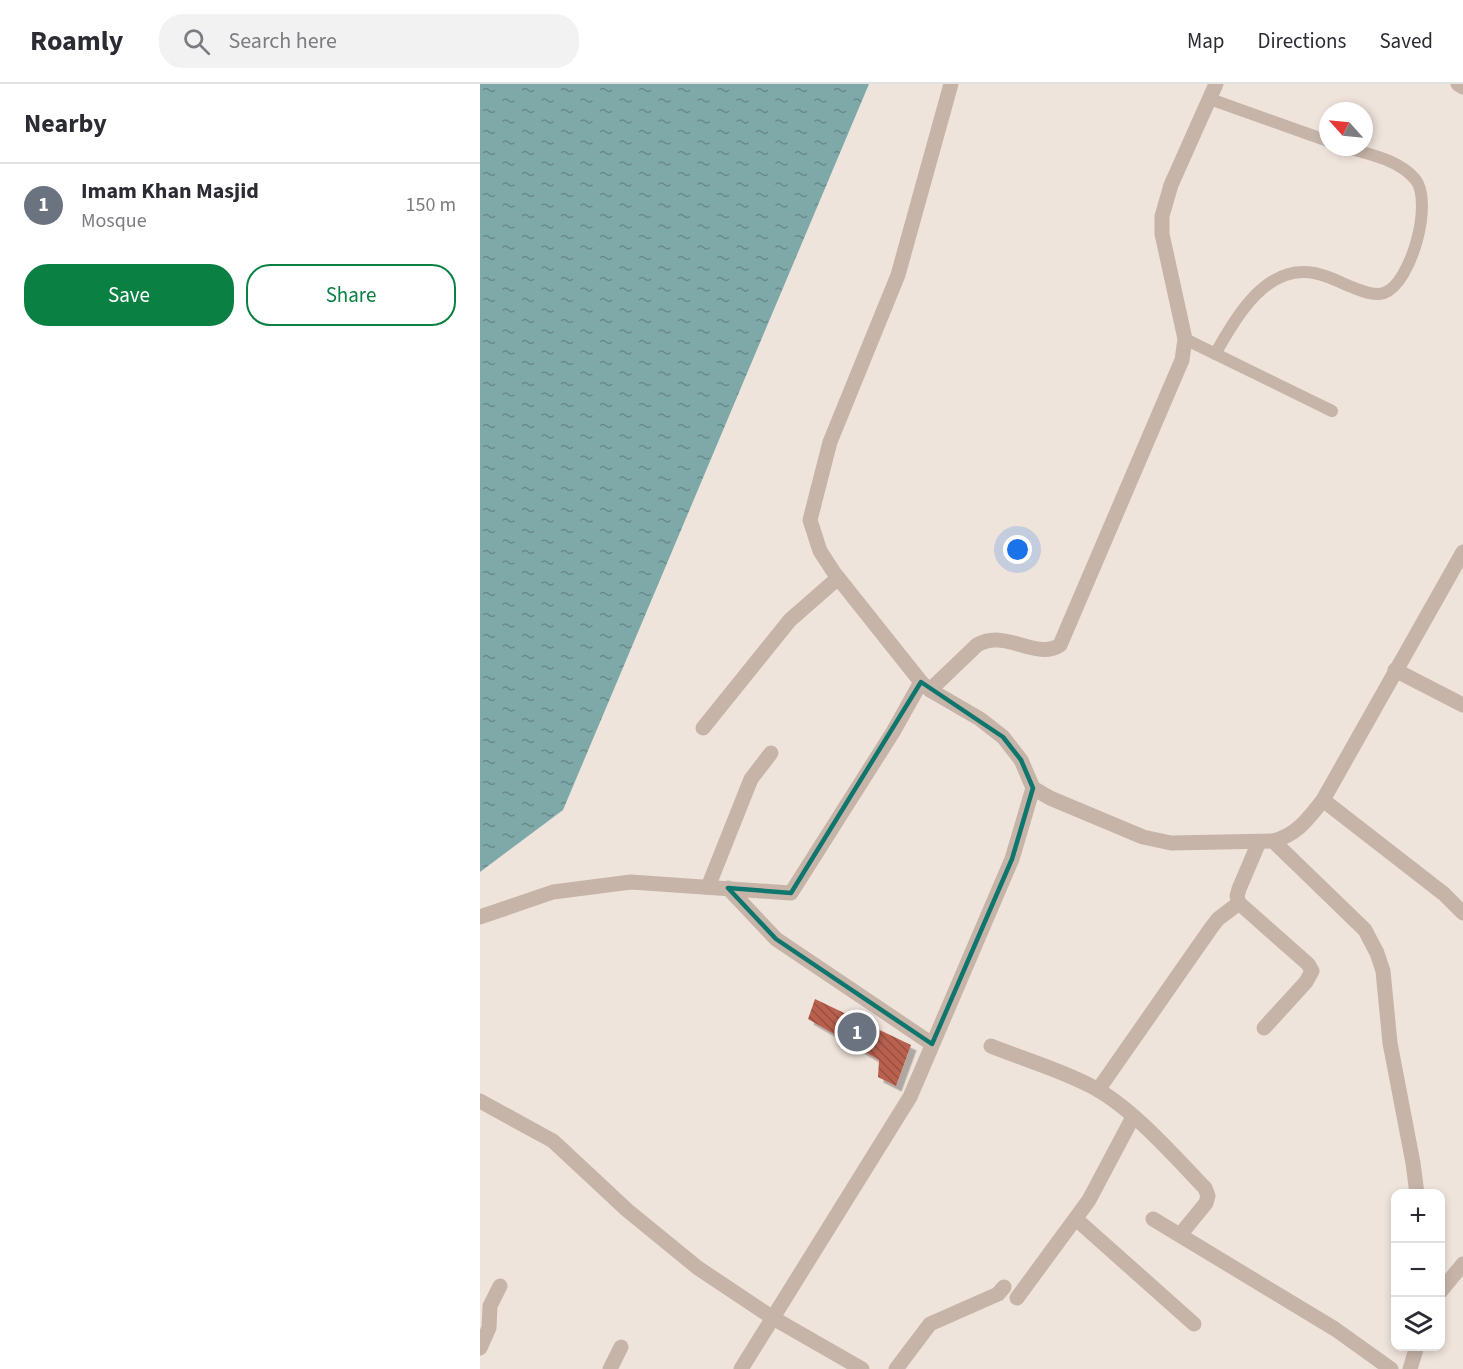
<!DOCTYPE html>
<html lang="en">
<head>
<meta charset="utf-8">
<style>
  :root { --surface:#fff; --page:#f2f2f3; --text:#2b2b33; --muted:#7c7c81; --line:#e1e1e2; --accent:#0b8043 }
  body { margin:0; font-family:"Source Sans 3",sans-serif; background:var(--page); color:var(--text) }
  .controls { position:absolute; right:18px; bottom:18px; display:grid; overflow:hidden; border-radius:12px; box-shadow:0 3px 9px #0003 }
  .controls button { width:54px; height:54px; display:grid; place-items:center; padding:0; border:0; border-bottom:2px solid var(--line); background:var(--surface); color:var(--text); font:30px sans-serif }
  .compass { position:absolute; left:839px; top:18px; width:54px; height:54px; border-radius:50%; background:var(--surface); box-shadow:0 3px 9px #0003; rotate:297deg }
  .you { position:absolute; left:538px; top:466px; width:21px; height:21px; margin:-15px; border:4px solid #fff; border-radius:50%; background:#1a73e8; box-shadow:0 0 0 9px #1a73e833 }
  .badge { display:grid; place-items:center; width:39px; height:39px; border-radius:50%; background:var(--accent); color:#fff; font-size:20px; font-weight:700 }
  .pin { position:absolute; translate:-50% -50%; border:3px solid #fff; box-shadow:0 2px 6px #0006 }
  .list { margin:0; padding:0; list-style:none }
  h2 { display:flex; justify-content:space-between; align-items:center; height:78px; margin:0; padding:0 24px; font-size:26px }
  h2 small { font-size:20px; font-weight:400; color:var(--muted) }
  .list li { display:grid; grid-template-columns:39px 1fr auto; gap:18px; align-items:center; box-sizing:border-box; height:84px; padding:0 24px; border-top:2px solid var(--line) }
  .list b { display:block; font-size:22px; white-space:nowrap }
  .list p { margin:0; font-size:20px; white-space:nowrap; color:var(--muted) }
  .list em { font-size:20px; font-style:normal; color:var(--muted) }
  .actions { display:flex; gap:12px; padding:18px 24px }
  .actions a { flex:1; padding:14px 0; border:2px solid var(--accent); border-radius:24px; text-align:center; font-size:21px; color:var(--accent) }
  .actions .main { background:var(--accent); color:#fff }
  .icon { flex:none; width:33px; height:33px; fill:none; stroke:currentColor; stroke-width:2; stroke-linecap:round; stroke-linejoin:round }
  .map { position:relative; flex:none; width:983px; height:1285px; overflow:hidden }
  header { display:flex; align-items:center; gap:36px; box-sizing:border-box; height:84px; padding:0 30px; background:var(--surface); border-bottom:2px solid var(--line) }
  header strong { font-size:28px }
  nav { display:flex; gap:33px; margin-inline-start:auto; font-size:21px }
  .search { width:420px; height:54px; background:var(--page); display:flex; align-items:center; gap:15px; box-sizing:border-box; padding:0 21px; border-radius:24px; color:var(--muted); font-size:22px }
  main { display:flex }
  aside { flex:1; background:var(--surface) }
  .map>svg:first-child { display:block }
  .water { fill:url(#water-ripples) }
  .building { fill:url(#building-back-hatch); filter:url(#shadow) }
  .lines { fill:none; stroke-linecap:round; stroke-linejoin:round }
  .lane { stroke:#c6b4a9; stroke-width:12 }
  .street { stroke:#c6b4a9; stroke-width:15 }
  .marked { fill:none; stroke:#0f766e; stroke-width:4.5; stroke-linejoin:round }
</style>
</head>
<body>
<header>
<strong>Roamly</strong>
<div class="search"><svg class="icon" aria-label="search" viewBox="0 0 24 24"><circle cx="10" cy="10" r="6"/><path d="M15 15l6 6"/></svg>Search here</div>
<nav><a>Map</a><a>Directions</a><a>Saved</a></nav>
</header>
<main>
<aside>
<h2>Nearby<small></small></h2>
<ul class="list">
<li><span class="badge" style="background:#6b7280">1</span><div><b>Imam Khan Masjid</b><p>Mosque</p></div><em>150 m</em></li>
</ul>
<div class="actions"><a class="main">Save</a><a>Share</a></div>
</aside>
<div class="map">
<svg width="983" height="1285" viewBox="0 0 983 1285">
  <defs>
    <pattern id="water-ripples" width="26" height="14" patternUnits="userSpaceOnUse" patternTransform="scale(1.5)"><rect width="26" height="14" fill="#7ea9a8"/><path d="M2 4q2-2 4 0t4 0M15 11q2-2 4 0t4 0" fill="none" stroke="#688a89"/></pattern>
    <pattern id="building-back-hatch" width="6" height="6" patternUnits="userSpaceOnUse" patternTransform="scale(1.5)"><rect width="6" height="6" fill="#b9614f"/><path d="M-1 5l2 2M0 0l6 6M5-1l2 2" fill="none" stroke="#975042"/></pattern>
    <filter id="shadow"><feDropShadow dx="5.5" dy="5.5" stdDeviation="0" flood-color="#0004"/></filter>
  </defs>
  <rect width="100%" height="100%" fill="#efe4dc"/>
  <path class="water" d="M0,0H389L83,726L0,788Z"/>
  <path class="building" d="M335,915L431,961L416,1002L398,993L399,976L328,935Z"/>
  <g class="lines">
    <g class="lane">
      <path d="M730,15L848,57"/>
      <path d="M705,255L852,327"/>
      <path d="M735,270C756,234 785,180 834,189C846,191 858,197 869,202C878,205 893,213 904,209C931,200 954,117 935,95C918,75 890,71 865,63"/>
    </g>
    <g class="street">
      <path d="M978,0L983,3"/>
      <path d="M915,586L983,621"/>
      <path d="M441,598L450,606L500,635L523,653L541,676L553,704L570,714L663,753L691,759L793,757C817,751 828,735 843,716L983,468"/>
      <path d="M450,606L497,561C525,544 556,577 580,561L702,276L705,255L682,150V132L691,101L736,0"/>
      <path d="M223,644L310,536L358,494"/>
      <path d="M843,716L964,810L983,829"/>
      <path d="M793,757L885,846L897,869L903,887L910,959L933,1079L937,1110"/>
      <path d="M779,758L759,805L757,812L759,819L828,880L832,887L826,898L784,944"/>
      <path d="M228,803L271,695L291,669"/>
      <path d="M248,804L296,855L452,960"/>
      <path d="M0,833L73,808L151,798L311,809L413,648L441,598L355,490L340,467L330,436L350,358L418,191L471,0"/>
      <path d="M511,962C543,975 578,985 609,1001C650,1021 694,1072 725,1104L728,1112L726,1119L700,1151"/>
      <path d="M618,1006L731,844L738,835L759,819"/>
      <path d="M0,1017L73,1057L147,1126L218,1184L293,1234L382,1285"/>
      <path d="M596,1135L714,1240"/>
      <path d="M673,1135L855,1245L911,1285"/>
      <path d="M960,1208L983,1180"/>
      <path d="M537,1214L609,1116L653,1033"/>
      <path d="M0,1264L9,1244L10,1222L20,1202"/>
      <path d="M130,1285L141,1263"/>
      <path d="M261,1285L430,1013L532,775L553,704"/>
      <path d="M416,1285L450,1240L518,1210L524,1203"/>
      <path d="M930,1285L937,1262"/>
    </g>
  </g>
  <path class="marked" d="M441,598L523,653L541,676L553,704L532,775L452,960L296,855L248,804L311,809Z"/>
</svg>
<div class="controls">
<button>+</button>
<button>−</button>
<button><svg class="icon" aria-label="layers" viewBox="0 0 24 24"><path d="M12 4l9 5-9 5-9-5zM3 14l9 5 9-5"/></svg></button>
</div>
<svg class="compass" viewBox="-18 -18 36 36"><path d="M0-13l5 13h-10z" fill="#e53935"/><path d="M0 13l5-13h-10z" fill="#7c7c81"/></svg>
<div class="you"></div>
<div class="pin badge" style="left:377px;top:948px;background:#6b7280">1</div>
</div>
</main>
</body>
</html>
